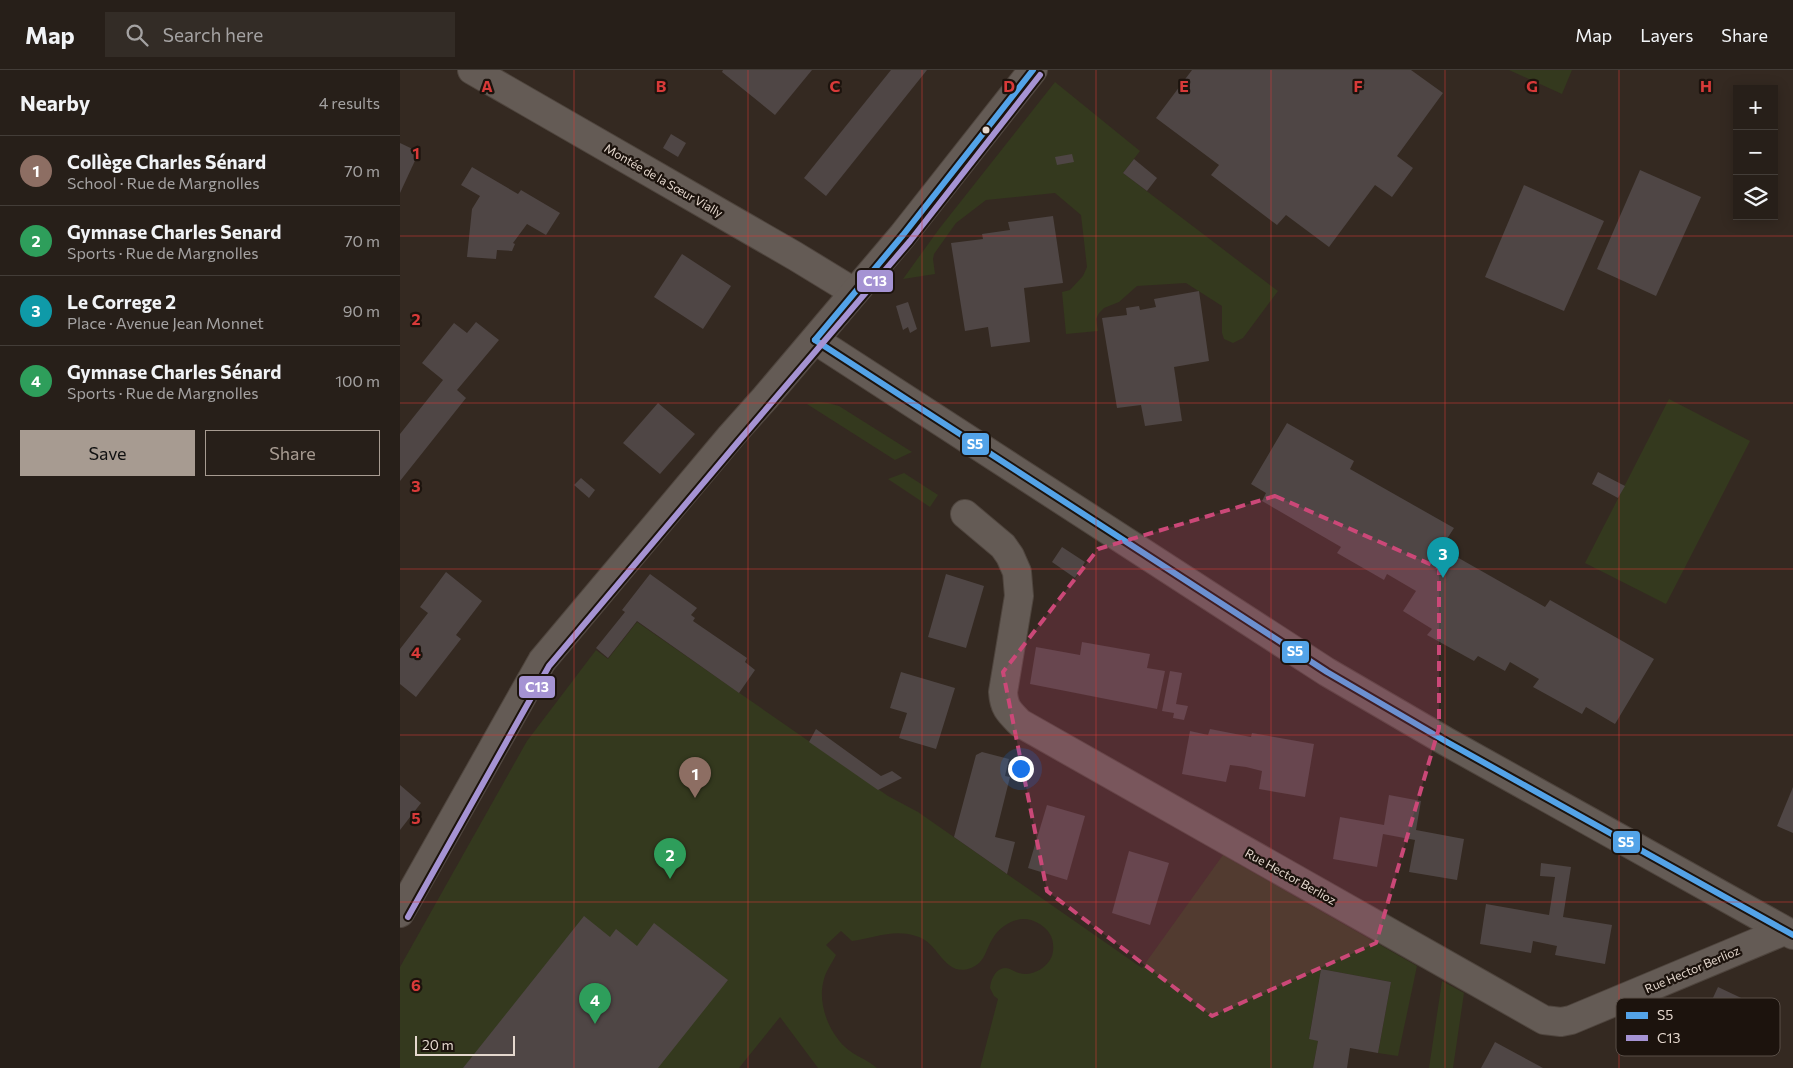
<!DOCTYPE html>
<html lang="en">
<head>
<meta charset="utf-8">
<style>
  :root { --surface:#271f19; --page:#332c26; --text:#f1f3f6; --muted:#a4a2a2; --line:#433d38; --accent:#a79b91 }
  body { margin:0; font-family:Commissioner,sans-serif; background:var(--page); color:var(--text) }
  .controls { position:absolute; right:15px; top:15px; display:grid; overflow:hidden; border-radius:0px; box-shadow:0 2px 12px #0003 }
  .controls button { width:45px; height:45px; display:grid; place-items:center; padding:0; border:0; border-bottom:1px solid var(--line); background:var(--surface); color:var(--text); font:25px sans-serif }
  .scale { position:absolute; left:15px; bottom:12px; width:100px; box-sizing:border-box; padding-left:5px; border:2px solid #e5d8ce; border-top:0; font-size:14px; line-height:18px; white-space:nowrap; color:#e5d8ce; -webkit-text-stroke:4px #1c130d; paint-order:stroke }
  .you { position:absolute; left:620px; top:698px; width:18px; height:18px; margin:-12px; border:4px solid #fff; border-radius:50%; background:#1a73e8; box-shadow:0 0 0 8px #1a73e833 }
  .badge { display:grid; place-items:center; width:32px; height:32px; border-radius:50%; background:var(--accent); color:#fff; font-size:16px; font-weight:700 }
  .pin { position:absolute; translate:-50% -41px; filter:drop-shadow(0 1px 2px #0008) }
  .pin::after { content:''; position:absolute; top:26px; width:18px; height:15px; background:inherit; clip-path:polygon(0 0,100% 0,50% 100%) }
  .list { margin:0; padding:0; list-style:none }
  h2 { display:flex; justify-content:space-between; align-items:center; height:65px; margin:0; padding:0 20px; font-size:21px }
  h2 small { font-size:16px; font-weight:400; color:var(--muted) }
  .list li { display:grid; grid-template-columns:32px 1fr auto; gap:15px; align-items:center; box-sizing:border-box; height:70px; padding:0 20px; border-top:1px solid var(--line) }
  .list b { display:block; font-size:19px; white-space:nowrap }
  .list p { margin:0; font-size:16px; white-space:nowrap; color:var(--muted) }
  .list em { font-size:16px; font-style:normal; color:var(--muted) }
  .actions { display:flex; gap:10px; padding:15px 20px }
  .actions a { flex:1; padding:11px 0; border:1px solid var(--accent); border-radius:0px; text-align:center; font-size:18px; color:var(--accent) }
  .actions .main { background:var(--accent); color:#111 }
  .icon { flex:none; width:28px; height:28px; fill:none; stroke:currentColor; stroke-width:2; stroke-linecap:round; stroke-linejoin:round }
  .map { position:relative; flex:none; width:1393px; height:998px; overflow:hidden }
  header { display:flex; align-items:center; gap:30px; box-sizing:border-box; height:70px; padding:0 25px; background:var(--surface); border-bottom:1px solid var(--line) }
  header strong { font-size:24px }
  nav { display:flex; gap:28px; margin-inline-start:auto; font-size:18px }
  .search { width:350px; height:45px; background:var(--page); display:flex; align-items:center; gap:12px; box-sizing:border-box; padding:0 18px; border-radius:0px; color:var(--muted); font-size:19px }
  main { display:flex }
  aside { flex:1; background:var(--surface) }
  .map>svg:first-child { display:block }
  .green { fill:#34391e }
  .building { fill:#4f4645 }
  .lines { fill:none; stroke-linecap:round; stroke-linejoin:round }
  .minor-casing { stroke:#4f453e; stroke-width:30 }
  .minor { stroke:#645b55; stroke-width:28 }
  .bus-1-casing { stroke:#1c130d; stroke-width:10 }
  .bus-2-casing { stroke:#1c130d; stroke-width:10 }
  .bus-1 { stroke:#53a3e8; stroke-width:6 }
  .bus-2 { stroke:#a593d3; stroke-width:6 }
  .marked { fill:#cb4878; fill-opacity:0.2; stroke:#cb4878; stroke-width:4; stroke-dasharray:10 6; stroke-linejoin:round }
  .grid { fill:none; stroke:#d83a39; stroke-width:1; stroke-opacity:0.55 }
  .bus-dot { fill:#e5d8ce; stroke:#1c130d; stroke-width:2 }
  .labels { text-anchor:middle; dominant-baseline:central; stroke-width:4.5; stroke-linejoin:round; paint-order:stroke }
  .street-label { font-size:12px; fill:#e5d8ce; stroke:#1c130d }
  .key { fill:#1c130d; stroke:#584e47; stroke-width:1 }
  .key-label { font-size:14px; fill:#e5d8ce }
  .grid-label { font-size:16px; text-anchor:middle; font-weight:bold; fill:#d83a39; stroke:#1c130d; stroke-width:4.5; stroke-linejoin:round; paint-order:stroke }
  .line-badge { stroke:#1c130d; stroke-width:2 }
  .badge-label { font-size:14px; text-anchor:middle; font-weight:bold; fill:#fff }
</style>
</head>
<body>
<header>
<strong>Map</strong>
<div class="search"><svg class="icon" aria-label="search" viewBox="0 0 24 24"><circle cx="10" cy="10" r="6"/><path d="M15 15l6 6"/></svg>Search here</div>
<nav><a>Map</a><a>Layers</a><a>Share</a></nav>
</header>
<main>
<aside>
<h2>Nearby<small>4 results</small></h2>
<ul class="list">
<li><span class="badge" style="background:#8d6e63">1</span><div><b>Collège Charles Sénard</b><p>School · Rue de Margnolles</p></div><em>70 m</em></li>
<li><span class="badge" style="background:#2e9e5b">2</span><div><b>Gymnase Charles Senard</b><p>Sports · Rue de Margnolles</p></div><em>70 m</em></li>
<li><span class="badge" style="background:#0f9aa8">3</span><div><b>Le Correge 2</b><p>Place · Avenue Jean Monnet</p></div><em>90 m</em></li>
<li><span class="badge" style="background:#2e9e5b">4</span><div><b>Gymnase Charles Sénard</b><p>Sports · Rue de Margnolles</p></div><em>100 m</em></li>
</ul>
<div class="actions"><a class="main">Save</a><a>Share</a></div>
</aside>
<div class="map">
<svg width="1393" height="998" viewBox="0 0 1393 998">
  <rect width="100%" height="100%" fill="#342921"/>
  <g class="green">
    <path d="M1109,0H1172L1162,24Z"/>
    <path d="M655,12L740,81L723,103L878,221L843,268L833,273L824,269L822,263V236L786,213L737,216L719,232L704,238L699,243L696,249L698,261L666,264L662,222L670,220L683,206L687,197L681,145L655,123L586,130L556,153L534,184L533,189L535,204L503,209L539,159Z"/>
    <path d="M1269,329L1350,371L1266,534L1185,493Z"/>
    <path d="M418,332L428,333L439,336L512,382L495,390L407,334Z"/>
    <path d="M504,403L538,425L530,437L488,409Z"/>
    <path d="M237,552L488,726L518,742L742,898L823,785L1017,896L998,986L978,983L991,912L921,899L909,968L918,971L913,998H580L598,929L594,926L590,918C591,910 594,902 601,899C608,896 612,901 619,903C630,907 646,899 651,888C654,882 654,873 651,866C647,858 640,853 631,850C616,846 600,856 593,868C585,880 586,892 571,898C545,908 539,874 519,867C493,858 477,868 452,871L441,861L426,875L436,885C432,893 426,901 424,909C417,932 428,961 445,977C454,986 467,989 477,998H418L380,947L339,998H0V897L127,671L196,580L208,589Z"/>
    <path d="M1042,911L1064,923L1053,998H1029Z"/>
  </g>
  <g class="building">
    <path d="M323,0H412L375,45L322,2Z"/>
    <path d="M491,0H527L426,126L404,108Z"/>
    <path d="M792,0H1011L1043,23L997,86L1013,98L992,127L975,115L929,177L886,145L877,155L811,105L819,95L756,48Z"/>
    <path d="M271,64L286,73L278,87L263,78Z"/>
    <path d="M0,73L19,82L0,123Z"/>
    <path d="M672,84L674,92L657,95L655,87Z"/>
    <path d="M734,89L757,108L747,121L723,103Z"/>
    <path d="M72,97L118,124L121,120L160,143L146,165L127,154L113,173L115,174L112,181L97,180L96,189L67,187L72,139L80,126L61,115Z"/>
    <path d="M1240,100L1301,127L1256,226L1197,199Z"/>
    <path d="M1124,115L1204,151L1164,241L1085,207Z"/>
    <path d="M653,146L663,213L624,218L630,272L591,277L588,257L565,261L551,173L583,169L582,164L610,160L608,152Z"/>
    <path d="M282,184L331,216L303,259L254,227Z"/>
    <path d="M799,221L809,291L774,297L782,351L745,356L741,335L717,338L702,248L727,245L726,238L739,236L740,240L756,237L754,229Z"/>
    <path d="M508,232L517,259L510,263L508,257L503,260L496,236Z"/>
    <path d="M76,252L99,270L57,320L66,328L0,411V364L43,310L22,293L54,253L67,263Z"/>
    <path d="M258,333L295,364L260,404L223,373Z"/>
    <path d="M887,353L954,391L950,399L1054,458L1041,478L1145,537L1150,530L1254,589L1215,654L1186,637L1182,644L1133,617L1139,609L1110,592L1105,601L1078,586L1074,591L1027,565L1032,559L1003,541L1016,521L987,504L984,510L937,483L941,477L862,431L866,423L851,414Z"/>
    <path d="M1198,402L1225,416L1218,428L1192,414Z"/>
    <path d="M181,408L195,420L189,428L174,415Z"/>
    <path d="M662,477L685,492L675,508L652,492Z"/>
    <path d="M46,502L82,531L56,565L61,569L16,627L0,614V579L28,543L20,537Z"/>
    <path d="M250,504L297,538L291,545L295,548L293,551L347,588L345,592L355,600L339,623L237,551L208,588L196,578L225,542L222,540Z"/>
    <path d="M546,504L584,516L566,578L528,567Z"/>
    <path d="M682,572L750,584L747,598L765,601L757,639L630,614L636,577L680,585Z"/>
    <path d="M770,601L782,603L776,634L788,636L784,650L773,648L774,643L762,641Z"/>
    <path d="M501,602L555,618L536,679L499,668L507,643L490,638Z"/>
    <path d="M416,659L481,706L492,701L502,708L478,720L409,672Z"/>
    <path d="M810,659L851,667L852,663L914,674L905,727L859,719L862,701L846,697L830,695L826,712L782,704L790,661L808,665Z"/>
    <path d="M582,682L609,689L605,706L610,707L595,767L615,772L607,804L554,767L576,685Z"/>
    <path d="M0,715L21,733L0,760Z"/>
    <path d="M1393,717V763L1377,756Z"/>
    <path d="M989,725L1021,731L1016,760L1064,769L1057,810L1009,802L1015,770L983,764L977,797L933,789L940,747L984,755Z"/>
    <path d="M647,735L685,746L667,810L628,798Z"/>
    <path d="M729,781L769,793L750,855L712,843Z"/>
    <path d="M1141,793L1171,797L1163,847L1212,855L1205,894L1155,885L1157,876L1133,871L1131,883L1080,874L1086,834L1149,845L1155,807L1140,806Z"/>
    <path d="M184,846L210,867L216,859L237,876L254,853L328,910L258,998H63Z"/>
    <path d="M921,899L991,912L978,983L950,978L947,998H913L918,971L909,969Z"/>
    <path d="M1318,917L1373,943L1360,971L1305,945Z"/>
    <path d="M1095,972L1143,998H1081Z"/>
  </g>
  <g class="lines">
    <defs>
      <g id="minor">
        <path d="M72,0L395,186L454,222"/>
        <path d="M415,270L927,602L1047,672L1393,865"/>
        <path d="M565,444L603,476L610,486L617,502L619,526L603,622C604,638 609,642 620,653L1144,950L1161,952L1171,950L1384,861"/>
        <path d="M0,843L142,591L331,366L365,328L503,165L633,0"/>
      </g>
    </defs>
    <use href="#minor" class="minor-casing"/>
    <use href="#minor" class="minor"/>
    <defs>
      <g id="bus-1">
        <path d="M415,270L927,602L1047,672L1393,865"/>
        <path d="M415,270L503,165L633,0"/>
      </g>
      <path id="bus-2" d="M8,847L149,596L338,372L510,171L640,5"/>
    </defs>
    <use href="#bus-1" class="bus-1-casing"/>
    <use href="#bus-2" class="bus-2-casing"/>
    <use href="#bus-1" class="bus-1"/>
    <use href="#bus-2" class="bus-2"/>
  </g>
  <path class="marked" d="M875,426L1039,498V658L976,873L812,946L647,821L603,602L698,479Z"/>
  <path class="grid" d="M174,0V998M348,0V998M522,0V998M696,0V998M871,0V998M1045,0V998M1219,0V998M0,166H1393M0,333H1393M0,499H1393M0,665H1393M0,832H1393"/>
  <circle class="bus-dot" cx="586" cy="60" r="4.5"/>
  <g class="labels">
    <g class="street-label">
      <text transform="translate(264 110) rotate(30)">Montée de la Sœur Vially</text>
      <text transform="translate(891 806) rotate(29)">Rue Hector Berlioz</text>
      <text transform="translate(1292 899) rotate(-23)">Rue Hector Berlioz</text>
    </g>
  </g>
  <rect x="1216" y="928" width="164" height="58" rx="8" class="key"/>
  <rect x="1226" y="942" width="22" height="7" fill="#53a3e8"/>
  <rect x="1226" y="965" width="22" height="6" fill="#a593d3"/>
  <g class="key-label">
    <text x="1257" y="950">S5</text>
    <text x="1257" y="973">C13</text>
  </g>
  <g class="grid-label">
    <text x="87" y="22">A</text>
    <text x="261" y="22">B</text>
    <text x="435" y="22">C</text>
    <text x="609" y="22">D</text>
    <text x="784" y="22">E</text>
    <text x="958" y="22">F</text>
    <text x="1132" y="22">G</text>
    <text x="1306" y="22">H</text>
    <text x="16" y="89">1</text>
    <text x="16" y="255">2</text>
    <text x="16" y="422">3</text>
    <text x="16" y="588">4</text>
    <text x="16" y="754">5</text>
    <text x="16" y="921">6</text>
  </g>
  <g class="line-badge">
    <rect x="456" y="199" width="38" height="24" rx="5" fill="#a593d3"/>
    <rect x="561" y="362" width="29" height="24" rx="5" fill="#53a3e8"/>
    <rect x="881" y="570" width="29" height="24" rx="5" fill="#53a3e8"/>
    <rect x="118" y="605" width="38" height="24" rx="5" fill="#a593d3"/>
    <rect x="1212" y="760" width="29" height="24" rx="5" fill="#53a3e8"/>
  </g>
  <g class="badge-label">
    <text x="475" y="216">C13</text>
    <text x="575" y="379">S5</text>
    <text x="895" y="586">S5</text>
    <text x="137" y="622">C13</text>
    <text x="1226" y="777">S5</text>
  </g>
</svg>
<div class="controls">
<button>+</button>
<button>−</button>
<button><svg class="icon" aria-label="layers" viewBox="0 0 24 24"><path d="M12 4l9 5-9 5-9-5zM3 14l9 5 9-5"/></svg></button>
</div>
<div class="scale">20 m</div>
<div class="you"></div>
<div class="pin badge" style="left:295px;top:728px;background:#8d6e63">1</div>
<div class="pin badge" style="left:270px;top:809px;background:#2e9e5b">2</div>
<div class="pin badge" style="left:1043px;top:508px;background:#0f9aa8">3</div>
<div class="pin badge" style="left:195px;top:954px;background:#2e9e5b">4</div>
</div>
</main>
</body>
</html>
